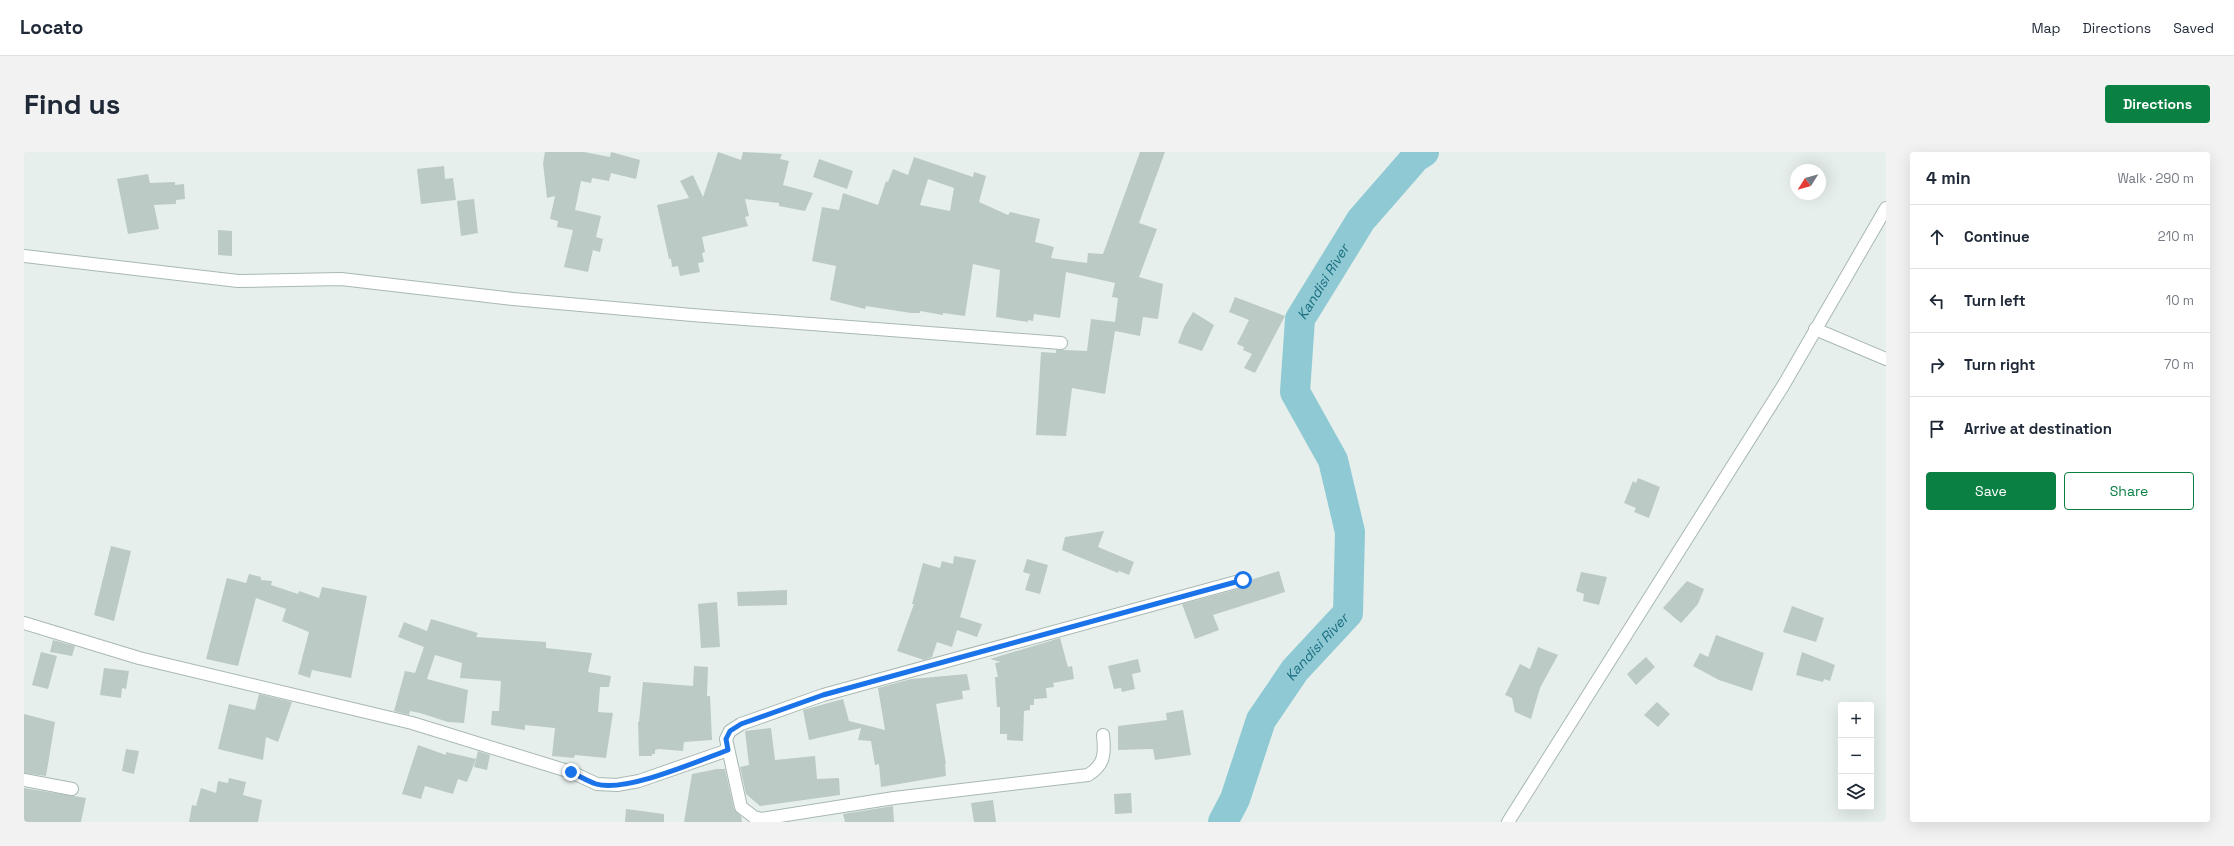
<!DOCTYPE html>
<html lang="en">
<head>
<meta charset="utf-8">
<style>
  :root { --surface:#fff; --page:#f2f2f3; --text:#1f2937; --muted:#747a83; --line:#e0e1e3; --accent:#0b8043 }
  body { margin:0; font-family:"Space Grotesk",sans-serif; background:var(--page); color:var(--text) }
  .controls { position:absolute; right:12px; bottom:12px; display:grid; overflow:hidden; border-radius:4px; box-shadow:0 4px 16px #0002 }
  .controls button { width:36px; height:36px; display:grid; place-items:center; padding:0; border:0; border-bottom:1px solid var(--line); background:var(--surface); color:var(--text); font:20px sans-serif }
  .compass { position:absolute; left:1766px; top:12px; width:36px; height:36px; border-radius:50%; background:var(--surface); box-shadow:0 4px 16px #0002; rotate:233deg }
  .stop { position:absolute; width:12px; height:12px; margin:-9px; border:3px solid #1a73e8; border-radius:50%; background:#fff }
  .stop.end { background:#1a73e8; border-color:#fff; box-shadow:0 1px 4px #0008 }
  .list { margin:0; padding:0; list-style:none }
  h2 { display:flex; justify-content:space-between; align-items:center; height:52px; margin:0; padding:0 16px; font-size:17px }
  h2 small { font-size:13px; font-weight:400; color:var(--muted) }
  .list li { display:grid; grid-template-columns:26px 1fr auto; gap:12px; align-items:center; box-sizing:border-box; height:64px; padding:0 16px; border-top:1px solid var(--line) }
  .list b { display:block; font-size:15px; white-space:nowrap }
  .list em { font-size:13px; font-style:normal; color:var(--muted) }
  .actions { display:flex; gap:8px; padding:12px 16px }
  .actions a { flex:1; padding:9px 0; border:1px solid var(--accent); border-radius:4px; text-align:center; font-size:14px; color:var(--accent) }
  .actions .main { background:var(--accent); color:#fff }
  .icon { flex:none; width:22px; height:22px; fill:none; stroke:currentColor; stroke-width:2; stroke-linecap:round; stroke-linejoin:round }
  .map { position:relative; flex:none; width:1862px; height:670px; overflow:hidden; border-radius:4px }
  header { display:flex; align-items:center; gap:24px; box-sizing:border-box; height:56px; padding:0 20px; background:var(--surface); border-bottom:1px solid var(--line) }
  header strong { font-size:19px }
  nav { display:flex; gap:22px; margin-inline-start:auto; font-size:14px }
  .intro { display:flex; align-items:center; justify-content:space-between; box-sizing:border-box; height:96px; padding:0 24px }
  h1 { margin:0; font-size:28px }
  .button { padding:10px 18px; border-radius:4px; background:var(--accent); color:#fff; font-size:14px; font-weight:700 }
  main { display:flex; gap:24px; padding:0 24px }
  aside { flex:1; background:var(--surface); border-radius:4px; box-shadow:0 4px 16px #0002 }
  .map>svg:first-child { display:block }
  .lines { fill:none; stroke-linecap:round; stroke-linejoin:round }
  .river { stroke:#8ec9d4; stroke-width:30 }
  .building { fill:#bbcac4; fill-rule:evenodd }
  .minor-casing { stroke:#a8b8b2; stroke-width:14 }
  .minor { stroke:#fff; stroke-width:12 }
  .route { stroke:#1a73e8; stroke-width:5 }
  .labels { text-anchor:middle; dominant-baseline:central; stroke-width:3.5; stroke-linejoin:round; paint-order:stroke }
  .water-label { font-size:14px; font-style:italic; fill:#1c6f80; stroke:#f7fbf9 }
</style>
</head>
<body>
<header>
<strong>Locato</strong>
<nav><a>Map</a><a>Directions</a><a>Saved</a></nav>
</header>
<div class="intro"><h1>Find us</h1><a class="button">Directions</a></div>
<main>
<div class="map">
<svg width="1862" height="670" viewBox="0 0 1862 670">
  <rect width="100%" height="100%" fill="#e6efeb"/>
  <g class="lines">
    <path class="river" id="s1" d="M1199,670L1211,647L1237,568L1271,518L1324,461L1326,380L1309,308L1271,240L1276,167L1337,68L1392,5L1400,0"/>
  </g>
  <g class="building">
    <path d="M521,0H560L586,5L587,0L616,8L612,27L587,21L585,29L568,26L567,31L557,29L551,58L577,64L572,85L579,87L576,100L569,98L564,120L540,115L549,78L533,75L534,69L526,67L531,44L523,46L519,11Z"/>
    <path d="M694,0L717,8L719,0L758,2L756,7L765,9L759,33L789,41L781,59L755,54V51L721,47L725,64L721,65L724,74L678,85L681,100L678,101L680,110L674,111L676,120L656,124L654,114L648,115L647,107H645L633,53L665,46L656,29L669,23L679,45Z"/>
    <path d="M1116,0H1141L1115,71L1133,77L1115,125L1139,132L1134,167L1119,165L1116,184L1091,179L1081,242L1048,236L1042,284L1012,283L1017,200L1032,201V198H1040L1063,199L1067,167L1091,170L1094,146L1088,145L1091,131L1042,120L1036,166L1010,162L1009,169L1004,168V170L972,165L976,118L949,112L941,164L919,161V163L896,159V161H887L842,154L841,157L806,148L812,114L788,109L798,55L815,58L819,41L854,53L862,29L864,30L869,17L884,23L890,5L949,25L950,20L962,24L955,50L984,63L986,60L1016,67L1011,90L1030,95L1027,106L1063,111L1064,101L1079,102ZM904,27L930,36L926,59L896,53Z"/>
    <path d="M795,7L829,19L823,37L789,25Z"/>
    <path d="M420,14L421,27L429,26L432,48L397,52L393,17Z"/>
    <path d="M124,22L126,31L151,30V33L160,32L161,47L152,48V52L130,53L135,77L104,82L93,27Z"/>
    <path d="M450,47L454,81L437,84L433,49Z"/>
    <path d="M194,78L208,79V104L194,103Z"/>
    <path d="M1211,145L1261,164L1231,221L1220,216L1228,202L1219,198L1220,195L1213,192L1225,168L1205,160Z"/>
    <path d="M1169,160L1190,173L1178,199L1154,191L1160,175Z"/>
    <path d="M1614,326L1636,335L1625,366L1610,360L1612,356L1600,351L1609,329L1612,331Z"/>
    <path d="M1080,379L1074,395L1110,410L1105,423L1095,419L1094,421L1038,398L1041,385Z"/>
    <path d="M87,394L107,399L90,469L70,463Z"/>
    <path d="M930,404L952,408L936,465L958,472L953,485L933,478L928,495L913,490L908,505L900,508L873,499L890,452H888L899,411L916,416L918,409L929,412Z"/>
    <path d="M1003,407L1024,413L1016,442L1001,438L1006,422L999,420Z"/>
    <path d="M1255,419L1261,440L1189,463L1195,478L1171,487L1158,452L1221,435L1226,428Z"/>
    <path d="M1557,420L1583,425L1575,453L1559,449L1560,442L1552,439Z"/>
    <path d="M225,422L237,425V428L248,429L247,433L274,442L275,439L295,446L298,435L343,444L327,526L288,518L286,526L274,522L285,480L258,469L262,457L232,446L214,514L182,507L203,426L222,431Z"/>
    <path d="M1663,429L1680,437L1674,452L1657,471L1639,456Z"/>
    <path d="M763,438V453L714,454L713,440Z"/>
    <path d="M693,450L696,495L677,496L674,452Z"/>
    <path d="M1768,454L1800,466L1792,490L1759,480Z"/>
    <path d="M407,467L454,481L452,485L522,490V496L568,501L564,520L587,524L585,535H576L574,560L589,561L582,606L551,603L550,606L528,604L531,576L501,573V578L467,573L468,559H475L477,529L436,526L438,511L411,503L403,527L444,538L440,571L424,570L396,561L386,559L385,563L370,559L381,519L391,521L400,495L374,485L380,470L403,479Z"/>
    <path d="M1692,483L1740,501L1728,539L1695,528L1669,514L1676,501L1684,505Z"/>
    <path d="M1036,486L1044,515L1048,514L1050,527L1029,531L1030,535L1022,536L1023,546L1010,547V553H1006V558L1000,559L999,589L983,588V582H976V555H973L971,525H974L971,511L977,510L966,507Z"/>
    <path d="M29,488L51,494L48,504L26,500Z"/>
    <path d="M1514,495L1534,503L1516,536L1507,567L1491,560L1488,546L1481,543L1496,512L1506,517Z"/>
    <path d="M17,500L33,504L24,537L8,533Z"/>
    <path d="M1778,500L1811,513L1806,529L1800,527L1799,530L1772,523Z"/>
    <path d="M1622,505L1631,515L1612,533L1603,522Z"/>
    <path d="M1114,507L1117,520L1108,522L1111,537L1098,540L1097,536L1090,537L1084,514Z"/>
    <path d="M670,514L684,515L683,544H686L688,588L660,590L659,599L635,597L631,598V602H628V604H615L614,570H615L619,530L669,534Z"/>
    <path d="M80,516L105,519L102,537L98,536L97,546L76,543Z"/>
    <path d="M943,522L946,538L938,539L939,547L912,552L922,612H921L922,624L857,635L855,612L851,613L847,589L834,588L837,576L785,588L779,558L819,547L825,569L861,578L854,536L887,527Z"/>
    <path d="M235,542L268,550L254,590L242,585L239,608L194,597L205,552L231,558Z"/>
    <path d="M1633,550L1646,562L1634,575L1620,563Z"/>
    <path d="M1159,558L1167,603L1131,608L1129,597L1094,598V574L1143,568L1142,561Z"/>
    <path d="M0,562L31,570L22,624L0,621Z"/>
    <path d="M747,576L751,608L791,604L793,627L815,626L816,643L736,654L722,642L716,615L725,613L721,579Z"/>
    <path d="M394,593L422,603V600L452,607L443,630L434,627L429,642L401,634L397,647L378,642Z"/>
    <path d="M102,597L115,599L110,622L98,619Z"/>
    <path d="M454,599L466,603L463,618L450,615Z"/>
    <path d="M693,617H701L710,657L717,664L718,670H660L668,622Z"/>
    <path d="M205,626L222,630L219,643L238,648L234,670H165L168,653L172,654L177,636L192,641L194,629L204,631Z"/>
    <path d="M0,636L62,646L57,670H0Z"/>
    <path d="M1107,641L1108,661L1091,662L1090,642Z"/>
    <path d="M969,648L972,670H950L947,651Z"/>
    <path d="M869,654L870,670H821L819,662Z"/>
    <path d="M602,657L640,662V670H601Z"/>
  </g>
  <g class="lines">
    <defs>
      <g id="minor">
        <path d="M0,104L214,129L317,127L489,147L668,163L1037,191"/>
        <path d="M1791,177L1862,207"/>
        <path d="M0,471L115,506L388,571L547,620L573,632L593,633L615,629L704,598"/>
        <path d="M1079,583C1081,601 1081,613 1064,623L870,646L737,667L730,665L717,655L702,587L706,579L717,572L799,543L1219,428"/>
        <path d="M0,628L48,637"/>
        <path d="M1484,670L1759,234L1862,56"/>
      </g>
    </defs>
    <use href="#minor" class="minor-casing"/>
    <use href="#minor" class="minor"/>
  </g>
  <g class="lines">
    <path class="route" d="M547,620C555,624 563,629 572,632C601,641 674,609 704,598L702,587L706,579L717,572L799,543L1219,428"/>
  </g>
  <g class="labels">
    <g class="water-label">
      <text stroke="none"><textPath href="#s1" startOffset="597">Kandisi River</textPath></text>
      <text stroke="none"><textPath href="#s1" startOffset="201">Kandisi River</textPath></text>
    </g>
  </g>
</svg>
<div class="controls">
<button>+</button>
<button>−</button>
<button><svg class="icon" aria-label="layers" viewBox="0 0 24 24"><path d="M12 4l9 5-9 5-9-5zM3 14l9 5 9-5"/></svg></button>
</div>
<svg class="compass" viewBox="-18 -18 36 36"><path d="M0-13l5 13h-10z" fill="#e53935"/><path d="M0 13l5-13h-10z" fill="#747a83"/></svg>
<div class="stop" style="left:1219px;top:428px"></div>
<div class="stop end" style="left:547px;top:620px"></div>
</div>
<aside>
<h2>4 min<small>Walk · 290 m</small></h2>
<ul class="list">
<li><svg class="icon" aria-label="ahead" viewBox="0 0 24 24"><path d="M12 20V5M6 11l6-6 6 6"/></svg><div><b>Continue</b></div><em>210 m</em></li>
<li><svg class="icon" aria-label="left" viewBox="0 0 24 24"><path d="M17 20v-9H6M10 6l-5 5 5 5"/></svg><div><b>Turn left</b></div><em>10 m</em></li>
<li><svg class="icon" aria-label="right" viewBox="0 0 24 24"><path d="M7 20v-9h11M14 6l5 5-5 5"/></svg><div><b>Turn right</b></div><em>70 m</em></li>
<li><svg class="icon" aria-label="arrive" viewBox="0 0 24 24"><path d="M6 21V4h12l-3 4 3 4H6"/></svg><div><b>Arrive at destination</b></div></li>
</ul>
<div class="actions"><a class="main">Save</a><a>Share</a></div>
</aside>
</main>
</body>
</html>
